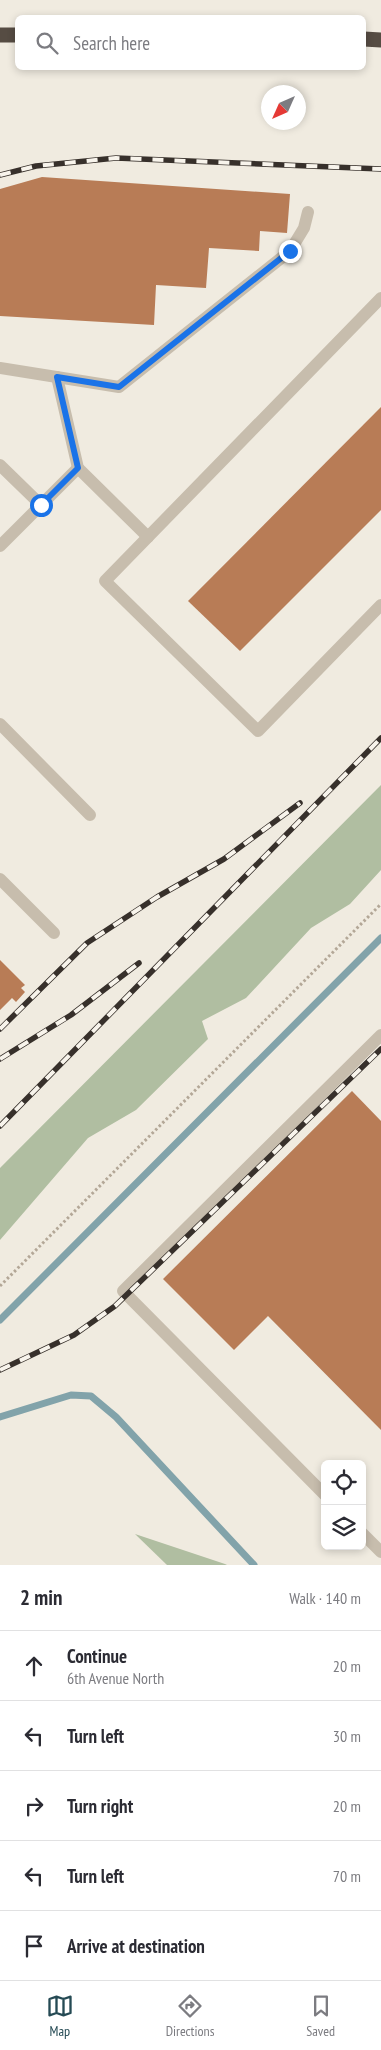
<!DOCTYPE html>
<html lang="en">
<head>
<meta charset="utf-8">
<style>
  :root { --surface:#fff; --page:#f7f7f7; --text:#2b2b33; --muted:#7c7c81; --line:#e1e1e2; --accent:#254a54 }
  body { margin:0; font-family:"PT Sans Narrow",sans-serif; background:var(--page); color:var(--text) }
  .controls { position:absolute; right:15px; bottom:15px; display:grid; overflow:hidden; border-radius:8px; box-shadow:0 2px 8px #0003 }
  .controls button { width:45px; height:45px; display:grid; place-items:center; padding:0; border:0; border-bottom:1px solid var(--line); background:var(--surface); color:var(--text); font:25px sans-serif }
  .compass { position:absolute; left:261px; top:85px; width:45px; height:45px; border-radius:50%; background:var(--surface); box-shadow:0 2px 8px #0003; rotate:225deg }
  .stop { position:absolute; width:15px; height:15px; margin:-11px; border:4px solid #1a73e8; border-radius:50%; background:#fff }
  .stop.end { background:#1a73e8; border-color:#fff; box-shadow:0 1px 5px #0008 }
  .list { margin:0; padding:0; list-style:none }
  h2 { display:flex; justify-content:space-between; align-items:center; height:65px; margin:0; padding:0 20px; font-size:21px }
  h2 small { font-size:16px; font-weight:400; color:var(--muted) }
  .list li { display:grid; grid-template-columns:32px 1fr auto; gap:15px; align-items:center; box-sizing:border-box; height:70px; padding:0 20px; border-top:1px solid var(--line) }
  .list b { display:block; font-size:19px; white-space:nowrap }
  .list p { margin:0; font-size:16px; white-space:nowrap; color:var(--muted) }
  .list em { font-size:16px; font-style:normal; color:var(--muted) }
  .icon { flex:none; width:28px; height:28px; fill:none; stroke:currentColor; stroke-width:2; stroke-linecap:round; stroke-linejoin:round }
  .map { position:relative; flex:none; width:381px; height:1565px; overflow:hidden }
  .search { position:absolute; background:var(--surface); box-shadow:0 2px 8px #0003; left:15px; right:15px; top:15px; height:55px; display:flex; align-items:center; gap:12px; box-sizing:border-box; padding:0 18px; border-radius:8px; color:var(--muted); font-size:19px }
  .sheet { height:415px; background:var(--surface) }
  nav { display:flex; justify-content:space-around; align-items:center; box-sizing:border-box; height:70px; border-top:1px solid var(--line); background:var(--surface); font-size:14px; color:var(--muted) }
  nav a { display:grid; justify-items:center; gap:2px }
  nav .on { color:var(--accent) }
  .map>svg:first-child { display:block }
  .green { fill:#b0bea1 }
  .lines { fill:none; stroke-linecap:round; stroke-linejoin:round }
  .stream { stroke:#82a3aa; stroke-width:7 }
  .building { fill:#b87c56 }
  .path { stroke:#b3a797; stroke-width:3; stroke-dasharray:2.5 2.5; stroke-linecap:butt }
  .service { stroke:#c7bdad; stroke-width:12 }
  .minor { stroke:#c7bdad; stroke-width:12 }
  .motorway { stroke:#564c43; stroke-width:15 }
  .rail-casing { stroke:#37302b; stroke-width:5.5 }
  .rail { stroke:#f8f4ec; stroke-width:4; stroke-dasharray:11; stroke-linecap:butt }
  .route { stroke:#1a73e8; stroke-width:6 }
</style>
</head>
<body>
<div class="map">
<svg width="381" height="1565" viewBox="0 0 381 1565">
  <rect width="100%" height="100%" fill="#f0ebe0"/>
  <g class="green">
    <path d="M381,785V870L350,904L311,928L246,998L202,1021L208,1039L136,1110L88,1138L0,1240V1168Z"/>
    <path d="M135,1534L225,1564L227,1565H167Z"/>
  </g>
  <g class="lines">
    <g class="stream">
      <path d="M0,1320L381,938"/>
      <path d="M0,1417L71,1395L91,1396L116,1417L254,1565"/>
    </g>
  </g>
  <g class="building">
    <path d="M42,177L290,194L287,233L260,231L259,251L209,248L206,288L156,285L154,325L0,316V189Z"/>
    <path d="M381,407V510L240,651L188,601Z"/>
    <path d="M0,960L25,985L21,988L25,992L16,1002L12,998L0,1010Z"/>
    <path d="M352,1091L381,1121V1430L268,1316L234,1350L163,1279Z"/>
  </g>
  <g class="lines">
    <path class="path" d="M0,1286L381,904"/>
    <g class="service">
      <path d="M381,298L105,581L258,731L381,605"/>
      <path d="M0,368L119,387L290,251L304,228L308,212"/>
      <path d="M57,377L78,468L148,537"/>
      <path d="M0,465L41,505"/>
      <path d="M0,724L90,815"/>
      <path d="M0,879L54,933"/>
      <path d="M325,1495L123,1291L381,1035"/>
      <path d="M362,1533L381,1552"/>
    </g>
    <path class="minor" d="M0,546L78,468"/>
    <g class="motorway">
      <path d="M0,35H18"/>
      <path d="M364,39L381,40"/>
    </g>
    <defs>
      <g id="rail">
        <path d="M0,175L36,166L116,158L381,169"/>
        <path d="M0,1029L87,943L157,897L224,859L300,803"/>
        <path d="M0,1059L71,1015L139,963"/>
        <path d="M0,1126L381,738"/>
        <path d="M0,1370L74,1335L115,1306L381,1049"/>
      </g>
    </defs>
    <use href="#rail" class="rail-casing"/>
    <use href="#rail" class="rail"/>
  </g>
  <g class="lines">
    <path class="route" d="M41,505L78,468L57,377L119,387L290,251"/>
  </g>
</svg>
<div class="controls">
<button><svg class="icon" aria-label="locate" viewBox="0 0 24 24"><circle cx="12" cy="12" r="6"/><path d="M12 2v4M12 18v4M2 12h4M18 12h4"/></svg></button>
<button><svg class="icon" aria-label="layers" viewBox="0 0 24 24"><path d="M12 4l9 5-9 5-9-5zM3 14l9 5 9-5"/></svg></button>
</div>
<svg class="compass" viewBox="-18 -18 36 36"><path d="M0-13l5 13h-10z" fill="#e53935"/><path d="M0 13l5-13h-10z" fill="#7c7c81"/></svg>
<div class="stop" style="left:41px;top:505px"></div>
<div class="stop end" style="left:290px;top:251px"></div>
<div class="search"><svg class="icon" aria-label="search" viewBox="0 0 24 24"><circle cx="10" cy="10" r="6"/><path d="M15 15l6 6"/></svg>Search here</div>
</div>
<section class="sheet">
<h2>2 min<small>Walk · 140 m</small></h2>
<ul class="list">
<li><svg class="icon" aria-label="ahead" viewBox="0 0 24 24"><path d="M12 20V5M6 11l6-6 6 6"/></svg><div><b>Continue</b><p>6th Avenue North</p></div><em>20 m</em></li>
<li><svg class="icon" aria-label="left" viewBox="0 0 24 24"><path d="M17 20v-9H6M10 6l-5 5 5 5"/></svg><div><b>Turn left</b></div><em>30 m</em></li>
<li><svg class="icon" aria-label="right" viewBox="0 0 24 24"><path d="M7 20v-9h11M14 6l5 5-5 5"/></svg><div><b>Turn right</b></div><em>20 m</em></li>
<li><svg class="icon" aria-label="left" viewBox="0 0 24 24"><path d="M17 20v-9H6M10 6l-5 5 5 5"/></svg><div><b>Turn left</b></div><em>70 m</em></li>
<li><svg class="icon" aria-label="arrive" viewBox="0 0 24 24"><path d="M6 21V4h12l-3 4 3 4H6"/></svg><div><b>Arrive at destination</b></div></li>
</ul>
</section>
<nav>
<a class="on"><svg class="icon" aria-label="map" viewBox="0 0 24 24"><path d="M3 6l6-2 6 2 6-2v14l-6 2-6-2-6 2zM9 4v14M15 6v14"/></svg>Map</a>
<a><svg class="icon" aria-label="directions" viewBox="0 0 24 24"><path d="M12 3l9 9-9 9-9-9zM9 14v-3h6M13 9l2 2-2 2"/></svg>Directions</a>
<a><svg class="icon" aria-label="saved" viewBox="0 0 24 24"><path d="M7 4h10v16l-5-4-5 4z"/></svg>Saved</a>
</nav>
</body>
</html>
